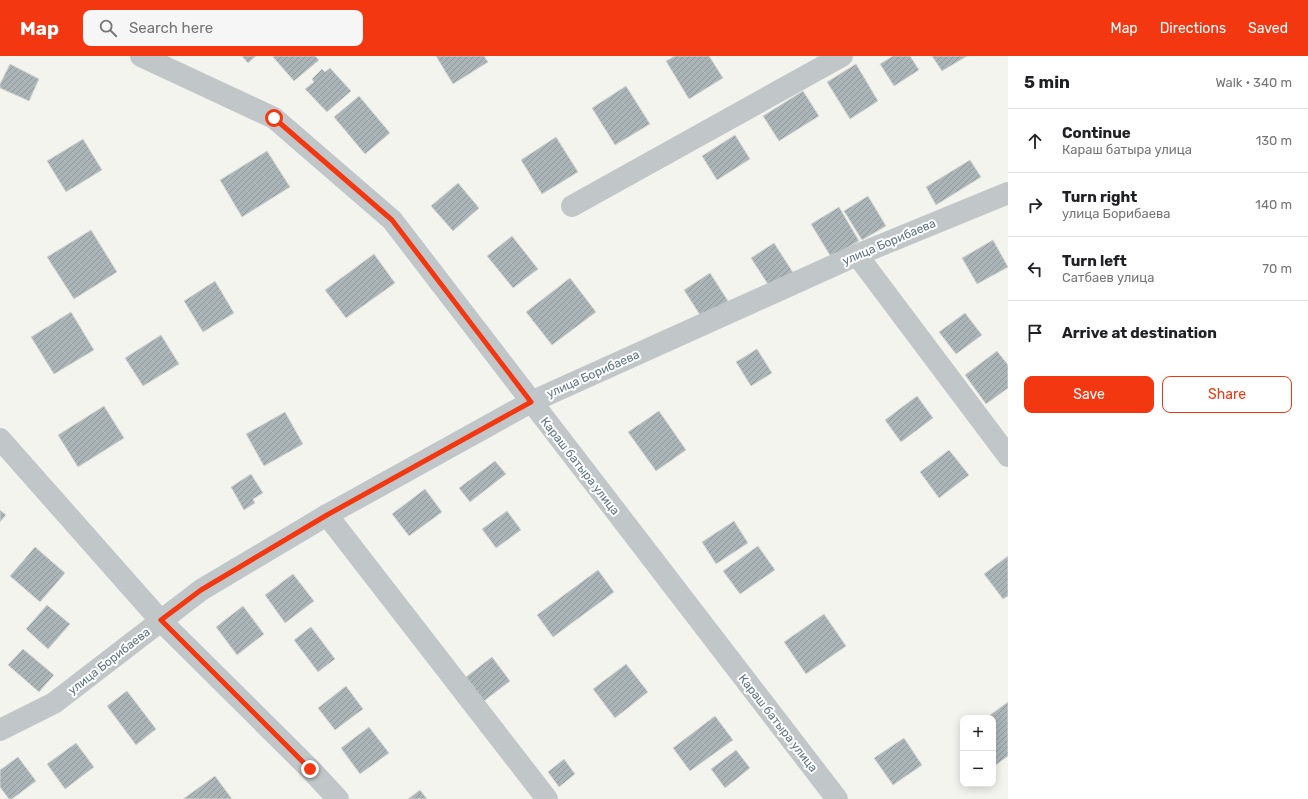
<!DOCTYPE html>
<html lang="en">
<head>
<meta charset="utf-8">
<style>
  :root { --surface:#fff; --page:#f6f6f6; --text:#202124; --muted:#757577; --line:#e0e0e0; --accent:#f23711 }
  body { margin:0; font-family:Rubik,sans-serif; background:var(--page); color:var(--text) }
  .controls { position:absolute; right:12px; bottom:12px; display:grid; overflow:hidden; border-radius:8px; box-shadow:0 2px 10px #0003 }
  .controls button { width:36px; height:36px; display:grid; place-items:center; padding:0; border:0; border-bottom:1px solid var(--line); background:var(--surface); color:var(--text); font:20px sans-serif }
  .stop { position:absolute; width:12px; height:12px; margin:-9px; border:3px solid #f23711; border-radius:50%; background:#fff }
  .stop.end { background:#f23711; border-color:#fff; box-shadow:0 1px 4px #0008 }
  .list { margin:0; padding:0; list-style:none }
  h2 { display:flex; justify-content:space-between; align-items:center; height:52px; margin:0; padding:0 16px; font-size:17px }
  h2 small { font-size:13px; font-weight:400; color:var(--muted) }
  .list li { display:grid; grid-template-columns:26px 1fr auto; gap:12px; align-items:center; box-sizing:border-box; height:64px; padding:0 16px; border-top:1px solid var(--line) }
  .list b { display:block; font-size:15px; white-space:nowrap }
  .list p { margin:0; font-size:13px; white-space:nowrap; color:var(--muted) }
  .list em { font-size:13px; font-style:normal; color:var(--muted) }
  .actions { display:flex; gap:8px; padding:12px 16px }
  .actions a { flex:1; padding:9px 0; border:1px solid var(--accent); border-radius:8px; text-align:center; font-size:14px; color:var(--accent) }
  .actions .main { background:var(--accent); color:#fff }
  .icon { flex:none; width:22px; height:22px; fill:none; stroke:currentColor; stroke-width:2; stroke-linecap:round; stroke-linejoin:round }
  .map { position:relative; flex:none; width:1008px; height:743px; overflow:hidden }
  header { display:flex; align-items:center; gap:24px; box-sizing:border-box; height:56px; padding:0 20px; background:var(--accent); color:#fff }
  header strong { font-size:19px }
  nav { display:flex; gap:22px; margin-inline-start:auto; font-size:14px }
  .search { width:280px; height:36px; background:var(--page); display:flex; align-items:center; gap:10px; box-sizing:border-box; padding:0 14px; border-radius:8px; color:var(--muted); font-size:15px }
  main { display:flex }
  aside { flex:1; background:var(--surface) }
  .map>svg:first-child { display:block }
  .building { fill:url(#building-hatch); stroke:#d5d5d2 }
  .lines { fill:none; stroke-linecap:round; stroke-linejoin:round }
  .minor { stroke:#c1c6c8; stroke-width:22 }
  .route { stroke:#f23711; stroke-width:5 }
  .labels { text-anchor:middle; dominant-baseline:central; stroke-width:4; stroke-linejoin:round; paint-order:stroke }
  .street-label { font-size:12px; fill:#607683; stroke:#fff }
</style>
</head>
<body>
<header>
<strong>Map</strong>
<div class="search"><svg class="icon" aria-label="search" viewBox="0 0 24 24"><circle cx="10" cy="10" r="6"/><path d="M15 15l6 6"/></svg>Search here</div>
<nav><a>Map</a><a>Directions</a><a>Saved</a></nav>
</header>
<main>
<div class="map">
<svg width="1008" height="743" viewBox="0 0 1008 743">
  <defs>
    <pattern id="building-hatch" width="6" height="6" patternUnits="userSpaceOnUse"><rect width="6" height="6" fill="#abb5b8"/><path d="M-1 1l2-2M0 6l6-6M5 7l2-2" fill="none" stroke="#8f989b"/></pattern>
  </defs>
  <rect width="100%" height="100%" fill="#f4f4ef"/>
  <g class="building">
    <path d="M242,0H256L248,7Z"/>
    <path d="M275,0H315L319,4L294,25L273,1Z"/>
    <path d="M436,0H484L488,6L453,28Z"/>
    <path d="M675,0H709L723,22L689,43L666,5Z"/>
    <path d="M893,0H910L919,14L894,30L880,8Z"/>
    <path d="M932,0H967L942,15Z"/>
    <path d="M10,8L39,23L29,45L0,32V28Z"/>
    <path d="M856,8L878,45L850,63L827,26Z"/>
    <path d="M330,12L351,35L327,56L305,33L314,26L312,23L322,13L325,16Z"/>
    <path d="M626,30L650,68L615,89L592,52Z"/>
    <path d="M803,35L819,60L779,85L763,60Z"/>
    <path d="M359,40L390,77L365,98L334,61Z"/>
    <path d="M735,79L750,103L717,124L702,100Z"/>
    <path d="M556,81L578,116L542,138L521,104Z"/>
    <path d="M83,83L102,114L66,136L47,105Z"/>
    <path d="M267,95L290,131L242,161L220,124Z"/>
    <path d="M970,104L981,121L936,149L926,131Z"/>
    <path d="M458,127L479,152L453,175L431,150Z"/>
    <path d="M868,140L886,170L862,184L844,155Z"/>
    <path d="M839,151L859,185L831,201L811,168Z"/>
    <path d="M91,174L117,216L74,243L47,201Z"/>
    <path d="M512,180L538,213L513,232L487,200Z"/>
    <path d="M993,184L1008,211L977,228L962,202Z"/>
    <path d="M774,187L794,218L771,233L751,202Z"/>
    <path d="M374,198L395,227L346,262L325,234Z"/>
    <path d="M710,217L728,245L702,262L684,234Z"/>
    <path d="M570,222L596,256L552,289L526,256Z"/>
    <path d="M215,225L234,257L203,276L184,245Z"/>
    <path d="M71,256L94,294L54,318L31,281Z"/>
    <path d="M965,257L982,279L956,298L939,276Z"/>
    <path d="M161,279L179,308L143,330L125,302Z"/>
    <path d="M757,293L772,317L751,330L736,306Z"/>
    <path d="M997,295L1008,309V332L986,348L965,319Z"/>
    <path d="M917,340L933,362L901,386L885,364Z"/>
    <path d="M104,350L124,382L78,411L58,379Z"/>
    <path d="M659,355L686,394L656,415L628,376Z"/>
    <path d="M285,356L303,388L264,410L246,378Z"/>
    <path d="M949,394L969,419L939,442L920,416Z"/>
    <path d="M495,405L506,418L470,446L459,432Z"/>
    <path d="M251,418L263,437L253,443L255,447L244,454L231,431Z"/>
    <path d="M425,433L442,456L409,480L392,458Z"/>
    <path d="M0,454L6,459L0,466Z"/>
    <path d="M507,455L521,474L496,492L482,473Z"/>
    <path d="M734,465L748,487L716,508L702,486Z"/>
    <path d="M758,490L775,514L740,538L723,515Z"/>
    <path d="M35,491L65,517L40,546L10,520Z"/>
    <path d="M1008,500V540L1003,543L984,518Z"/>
    <path d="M598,514L614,536L553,581L537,559Z"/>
    <path d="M293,518L314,545L285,567L265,539Z"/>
    <path d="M47,549L70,568L48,593L26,573Z"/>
    <path d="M243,550L264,578L237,599L216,571Z"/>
    <path d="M824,558L846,590L806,618L784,586Z"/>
    <path d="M311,571L335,603L318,616L294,584Z"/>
    <path d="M23,593L54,619L39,636L8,609Z"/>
    <path d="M492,601L510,625L484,645L466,621Z"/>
    <path d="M626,608L648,636L615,662L593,633Z"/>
    <path d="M346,630L363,653L335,674L318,652Z"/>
    <path d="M127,635L156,673L136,689L107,650Z"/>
    <path d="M1008,646V700L993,711V662H986Z"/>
    <path d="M715,660L733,684L690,715L673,692Z"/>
    <path d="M369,671L389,697L360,718L341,692Z"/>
    <path d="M904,682L922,709L893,729L874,702Z"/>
    <path d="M76,687L94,711L65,733L47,708Z"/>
    <path d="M736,694L750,712L725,732L711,713Z"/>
    <path d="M18,701L36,725L12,743H9L0,731V714Z"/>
    <path d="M564,703L575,718L559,731L548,716Z"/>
    <path d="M215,720L232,743H183Z"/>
    <path d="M420,734L427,743H408Z"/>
  </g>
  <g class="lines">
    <g class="minor">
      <path d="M141,0L274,62L392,164L837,743"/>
      <path d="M572,150L842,0"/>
      <path d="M857,199L1008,400"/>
      <path d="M0,383L161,565L310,713L338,743"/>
      <path d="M327,459L547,743"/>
      <path d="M0,674L54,647L201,534L327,459L531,346L857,199L1008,137"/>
    </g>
  </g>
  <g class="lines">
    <path class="route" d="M274,62L392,164L531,346L327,459L201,534L161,564L310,713"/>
  </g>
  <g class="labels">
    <g class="street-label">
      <text transform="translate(889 186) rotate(-23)">улица Борибаева</text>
      <text transform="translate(593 318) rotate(-24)">улица Борибаева</text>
      <text transform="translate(580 410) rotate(52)">Караш батыра улица</text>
      <text transform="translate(109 605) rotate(-38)">улица Борибаева</text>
      <text transform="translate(778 667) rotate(52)">Караш батыра улица</text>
    </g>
  </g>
</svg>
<div class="controls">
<button>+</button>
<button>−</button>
</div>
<div class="stop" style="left:274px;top:62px"></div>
<div class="stop end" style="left:310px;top:713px"></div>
</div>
<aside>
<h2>5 min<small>Walk · 340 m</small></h2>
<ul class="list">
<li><svg class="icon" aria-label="ahead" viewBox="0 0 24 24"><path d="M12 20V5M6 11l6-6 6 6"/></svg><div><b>Continue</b><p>Караш батыра улица</p></div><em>130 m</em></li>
<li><svg class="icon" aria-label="right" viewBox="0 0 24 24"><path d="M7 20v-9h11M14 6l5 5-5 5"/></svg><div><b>Turn right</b><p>улица Борибаева</p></div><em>140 m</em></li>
<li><svg class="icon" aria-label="left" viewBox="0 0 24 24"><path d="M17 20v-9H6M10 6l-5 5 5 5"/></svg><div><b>Turn left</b><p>Сатбаев улица</p></div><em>70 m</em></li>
<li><svg class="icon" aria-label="arrive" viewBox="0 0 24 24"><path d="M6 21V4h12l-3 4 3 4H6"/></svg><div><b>Arrive at destination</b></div></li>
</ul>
<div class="actions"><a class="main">Save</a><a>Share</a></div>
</aside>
</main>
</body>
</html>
